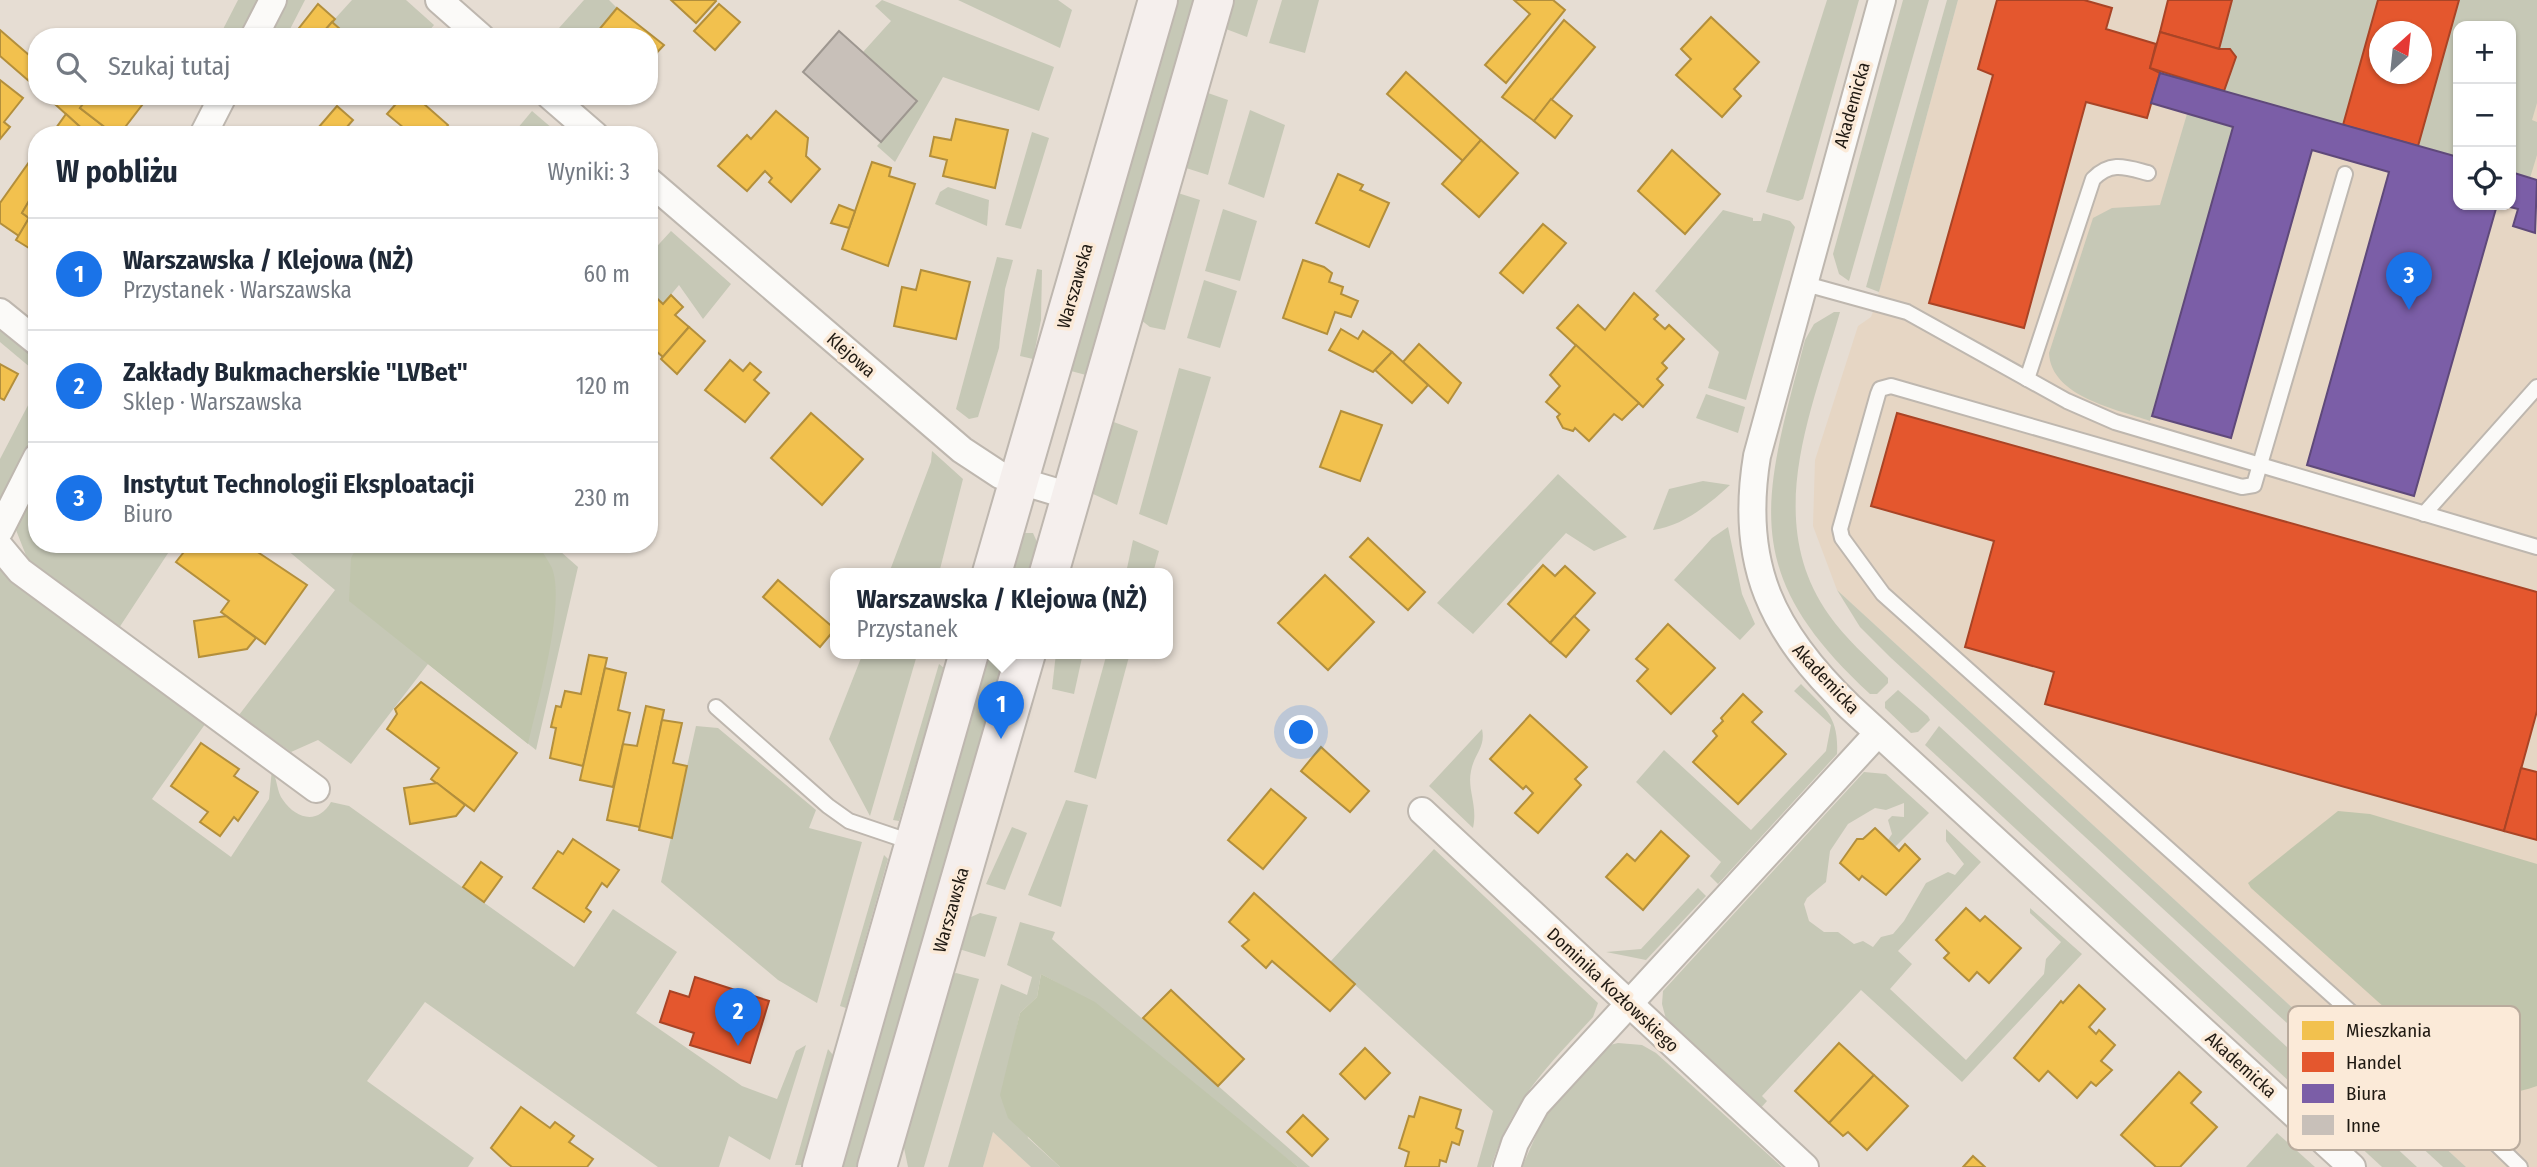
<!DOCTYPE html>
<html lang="pl">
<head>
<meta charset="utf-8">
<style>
  :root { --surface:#fff; --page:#f6f6f7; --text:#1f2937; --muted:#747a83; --line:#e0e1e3; --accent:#1a73e8 }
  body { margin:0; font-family:"Fira Sans Condensed",sans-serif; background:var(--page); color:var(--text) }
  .controls { position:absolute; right:21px; top:21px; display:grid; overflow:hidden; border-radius:14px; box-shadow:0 2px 5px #0004 }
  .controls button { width:63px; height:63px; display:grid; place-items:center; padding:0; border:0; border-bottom:2px solid var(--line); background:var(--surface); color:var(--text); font:35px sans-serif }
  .compass { position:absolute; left:2369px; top:21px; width:63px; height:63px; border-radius:50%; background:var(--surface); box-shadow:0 2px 5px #0004; rotate:27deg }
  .you { position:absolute; left:1302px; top:733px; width:24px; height:24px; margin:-18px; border:5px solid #fff; border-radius:50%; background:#1a73e8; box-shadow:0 0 0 10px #1a73e833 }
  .badge { display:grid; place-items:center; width:46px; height:46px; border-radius:50%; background:var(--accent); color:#fff; font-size:23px; font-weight:700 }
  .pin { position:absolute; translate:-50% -58px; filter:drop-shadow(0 2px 4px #0008) }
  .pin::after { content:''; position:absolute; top:37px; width:24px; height:21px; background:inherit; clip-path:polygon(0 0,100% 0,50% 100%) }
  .popup { position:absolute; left:830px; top:568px; width:343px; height:91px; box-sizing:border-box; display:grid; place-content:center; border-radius:14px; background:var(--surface); filter:drop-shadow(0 2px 5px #0005); font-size:23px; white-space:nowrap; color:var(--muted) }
  .popup b { font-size:26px; color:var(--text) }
  .popup::after { content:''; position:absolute; left:50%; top:100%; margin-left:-14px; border:14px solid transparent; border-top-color:var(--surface) }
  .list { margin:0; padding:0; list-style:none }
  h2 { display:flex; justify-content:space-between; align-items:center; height:91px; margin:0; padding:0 28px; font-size:30px }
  h2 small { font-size:23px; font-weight:400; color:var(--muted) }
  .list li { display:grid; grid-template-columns:46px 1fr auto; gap:21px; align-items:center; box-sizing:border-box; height:112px; padding:0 28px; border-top:2px solid var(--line) }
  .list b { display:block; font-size:26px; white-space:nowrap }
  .list p { margin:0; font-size:23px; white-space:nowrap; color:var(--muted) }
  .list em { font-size:23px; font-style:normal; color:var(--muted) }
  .icon { flex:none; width:38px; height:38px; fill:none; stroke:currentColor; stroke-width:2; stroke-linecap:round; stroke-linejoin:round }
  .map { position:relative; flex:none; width:2537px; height:1167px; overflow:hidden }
  .search { position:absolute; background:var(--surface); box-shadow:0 2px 5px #0004; left:28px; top:28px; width:630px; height:77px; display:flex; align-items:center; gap:18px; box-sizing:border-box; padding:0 24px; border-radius:28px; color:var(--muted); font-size:26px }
  .panel { position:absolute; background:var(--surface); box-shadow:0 2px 5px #0004; left:28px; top:126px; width:630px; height:427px; border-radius:28px }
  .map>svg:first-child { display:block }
  .built { fill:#e6d6c4; fill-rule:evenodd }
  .green { fill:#c6c8b6 }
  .forest { fill:#c0c5ac }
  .homes { fill:#f2c14e; stroke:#b38f3c; stroke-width:2 }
  .shops { fill:#e4572e; stroke:#a94426; stroke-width:2; fill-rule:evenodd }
  .offices { fill:#7b5ea7; stroke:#5f497a; stroke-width:2 }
  .building { fill:#c8c0b9; stroke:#9e9790; stroke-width:2 }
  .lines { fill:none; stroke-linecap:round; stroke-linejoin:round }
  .service-casing { stroke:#beb7af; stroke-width:18 }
  .minor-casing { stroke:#beb7af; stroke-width:30 }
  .secondary-casing { stroke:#beb7af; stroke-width:42 }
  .service { stroke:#fbfaf8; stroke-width:14 }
  .minor { stroke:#fbfaf8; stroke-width:26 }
  .secondary { stroke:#f5efed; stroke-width:38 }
  .labels { text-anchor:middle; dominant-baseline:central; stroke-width:7; stroke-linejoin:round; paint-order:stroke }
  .street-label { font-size:18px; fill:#1f1912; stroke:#fbead8 }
  .key { fill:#fbead8; stroke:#b9ab9d; stroke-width:2 }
  .key-label { font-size:19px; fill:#1f1912 }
</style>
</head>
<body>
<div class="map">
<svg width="2537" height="1167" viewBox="0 0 2537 1167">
  <rect width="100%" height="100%" fill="#e6ddd3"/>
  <g class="built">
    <path d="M1958,0H2537V1167H2466L1837,590L1813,526L1815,460L1858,326L1871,317L1876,303ZM2458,26H2511V205H2458ZM2380,32H2422V74H2380Z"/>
    <path d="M993,1132L1031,1167H983Z"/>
  </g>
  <g class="green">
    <path d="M238,0H258L239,37H219Z"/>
    <path d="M285,0H305L286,37H266Z"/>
    <path d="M352,0H406L434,25L424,37H349L332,22Z"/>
    <path d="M584,0H609L617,8L593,37H551Z"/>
    <path d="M882,0L1054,67L1039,111L943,77L895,162L877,146L917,101L863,52L891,21L875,6Z"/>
    <path d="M958,0H1058L1072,10L1060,48Z"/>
    <path d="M1178,0H1194L1086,375L1071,371Z"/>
    <path d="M1235,0H1258L1247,37L1226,29Z"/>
    <path d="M1282,0H1319L1305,53L1269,43Z"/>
    <path d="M1827,0H1859L1803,199L1798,201L1766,192Z"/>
    <path d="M1903,0H1929L1849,281L1839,274L1833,254Z"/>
    <path d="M1947,0H1958L1879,292L1866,287Z"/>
    <path d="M2232,0H2378L2343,125L2224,91L2236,57L2230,49H2219Z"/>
    <path d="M2459,0H2537V103L2532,120L2537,122V155L2530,178L2511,172V26H2458V157L2418,146Z"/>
    <path d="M1208,93L1228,100L1208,175L1186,168Z"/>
    <path d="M1250,110L1285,125L1264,198L1228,184Z"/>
    <path d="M532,111L560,135H512Z"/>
    <path d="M2187,114L2233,127L2150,421C2117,409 2051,397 2049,353L2093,218L2112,208L2160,205Z"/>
    <path d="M1032,132L1049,138L1021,229L1005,225Z"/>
    <path d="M948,187L989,200L987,226L935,204L940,192Z"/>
    <path d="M1178,193L1200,200L1165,330L1150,327L1141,320Z"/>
    <path d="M1223,209L1257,221L1240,281L1205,271Z"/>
    <path d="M1723,210L1753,218V221H1761L1763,213L1790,221L1795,227L1746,400L1708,388L1719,352L1655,291Z"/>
    <path d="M671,231L731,284L703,319L679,285L663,304L649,292V255Z"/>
    <path d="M997,257L1013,260L1005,289L999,348L978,417L969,419L956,409Z"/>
    <path d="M1037,269L1042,270L1041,320L1033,359L1020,356Z"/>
    <path d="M1204,280L1237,291L1220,348L1187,338Z"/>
    <path d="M1834,312H1840C1812,411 1762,520 1829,615C1845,638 1868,658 1888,678V683L1877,694H1870C1736,571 1764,498 1805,340L1814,324Z"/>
    <path d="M0,326L37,358V373L0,342Z"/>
    <path d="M1179,368L1211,377L1167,525L1139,514Z"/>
    <path d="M37,388V430L0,504V459Z"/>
    <path d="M1706,394L1745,407L1738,433L1696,418Z"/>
    <path d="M1111,421L1138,431L1117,505L1091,493Z"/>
    <path d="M932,451L963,479L939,573H889L931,462Z"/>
    <path d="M1558,474L1627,537L1594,551L1566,533L1473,634L1437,603Z"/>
    <path d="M1703,481L1730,485C1708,505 1683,526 1653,530L1669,489Z"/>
    <path d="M37,489V544H174L119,628L29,563L16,530Z"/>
    <path d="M1728,527L1742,594L1755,624L1740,640L1674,580L1712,538Z"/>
    <path d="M1025,533H1033L1037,542L1028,573H1012Z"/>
    <path d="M1133,540L1159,551L1153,573H1126Z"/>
    <path d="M280,544H552L578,567L536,750L428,664L351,764L318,740L291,752L239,715L335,590Z"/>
    <path d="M0,565L208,720L152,799L231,857L269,799L272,769C277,778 277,793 283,800C296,819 318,825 331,802L349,806L574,967L613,909L677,952L636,1013L742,1086L777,1099L796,1051L806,1045L770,1160L729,1136L719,1167H658L425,1002L367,1081L474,1158L468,1167H0Z"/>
    <path d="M1837,590L2466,1167H2443L1890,657L1860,627Z"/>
    <path d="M863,653L917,655L870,816L829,739Z"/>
    <path d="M989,653H1005L856,1167H841Z"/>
    <path d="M1056,653H1083L1074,694L1052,689Z"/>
    <path d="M1107,653H1130L1096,779L1074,772Z"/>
    <path d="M939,664L944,668L899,821L893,820Z"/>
    <path d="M1801,684C1825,709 1839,716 1837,754L1718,884L1710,876L1721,862L1636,782L1664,750L1751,830L1826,751L1831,725L1794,691Z"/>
    <path d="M1898,690L1928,716L1930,720L1918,732L1911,733L1885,708V702Z"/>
    <path d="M696,726L718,728L816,810L809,828L862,842L817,1003L778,980L661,882Z"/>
    <path d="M1939,726L2417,1167H2382L1925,745Z"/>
    <path d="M1482,729C1486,747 1474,754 1471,771C1467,790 1478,805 1473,828L1429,786Z"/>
    <path d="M1864,772L1886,774L1929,813L1895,847L1888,840L1892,834L1888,820L1892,816L1904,817V803L1886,810L1875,808L1848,824L1830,851L1826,882L1807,898L1804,904L1809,921L1824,932H1838L1854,944L1863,941L1873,947L1881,937L1893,934L1904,921L1926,883L1948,872L1955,875L1964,864L1946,841V829L1981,862L1898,951L1912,964L1890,989L1966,1060L2044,974L2046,959L2061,942L2030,913V908L2082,954L1962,1082L1861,990L1762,1096L1767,1101L1759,1110L1667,1023L1662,1004L1663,991Z"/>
    <path d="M1066,800L1088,805L1061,907L1028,895Z"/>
    <path d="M1012,827L1027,833L1005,890L986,884Z"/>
    <path d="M1434,849L1598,1003L1593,1017C1546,1068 1513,1099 1491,1167H1477L1493,1111L1330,962Z"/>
    <path d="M884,855L888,859L846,1008L840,1006Z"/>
    <path d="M1698,888L1706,896L1646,960L1606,952L1641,949Z"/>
    <path d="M980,913L997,917L985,957L959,949L971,917Z"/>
    <path d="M1020,922L1055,932L1052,939L1310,1167H1298L1065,987L1041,974L1037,997L1020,1013L1012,1050L1028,1138L1060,1167H1031L993,1132L983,1167H948L1001,984L1027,995L1032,977L1007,965Z"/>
    <path d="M956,973L979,979L924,1167H908L903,1143L951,975Z"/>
    <path d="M1618,1043L1642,1045L1656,1053L1782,1167H1522L1546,1113L1606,1046Z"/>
    <path d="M828,1049L833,1055L802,1165H795Z"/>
    <path d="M2277,1133L2315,1167H2246Z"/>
  </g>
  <g class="forest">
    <path d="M359,544H538C542,552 548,560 552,568C566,605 537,704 528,744L349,601L351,558Z"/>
    <path d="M2338,811L2370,814L2537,864V1086C2514,1095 2495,1094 2472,1086L2251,888L2248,883Z"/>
    <path d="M1041,974L1095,1002L1298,1167H1060L1008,1118L1000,1095L1020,1013L1037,997Z"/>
  </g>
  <g class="homes">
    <path d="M671,0H715L716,1L696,23Z"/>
    <path d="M1514,0H1553L1565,10L1506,83L1485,65L1530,14Z"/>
    <path d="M318,4L335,19L319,37H292Z"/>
    <path d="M719,4L740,22L715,50L694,31Z"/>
    <path d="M617,8L664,45L649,61V37H593Z"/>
    <path d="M1711,17L1759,62L1734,89L1741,96L1722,117L1676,75L1691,59L1681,49Z"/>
    <path d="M1564,20L1595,47L1534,121L1502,97Z"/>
    <path d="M332,22L349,37H319Z"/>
    <path d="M0,30L37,62V88L0,56Z"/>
    <path d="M1406,72L1481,140L1463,161L1387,94Z"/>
    <path d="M0,80L23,98L4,122L10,127L0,139Z"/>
    <path d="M46,96H76L84,103L80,108L115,135H89Z"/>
    <path d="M89,96H149L119,135H115L80,108Z"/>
    <path d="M403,96H415L448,125L440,135H398L404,128L387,114Z"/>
    <path d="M1551,99L1572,116L1555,138L1534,121Z"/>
    <path d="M337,106L353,120L340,135H312Z"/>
    <path d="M776,111L808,138L806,156L820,169L791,202L769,182L772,178L765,171L747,191L718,166L747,135L751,139Z"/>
    <path d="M66,114L89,135H51Z"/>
    <path d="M956,119L1008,130L995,188L943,176L947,160L930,156L934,137L951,140Z"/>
    <path d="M1481,140L1518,173L1479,217L1442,184Z"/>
    <path d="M1672,150L1720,194L1685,234L1638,191Z"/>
    <path d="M37,151V189L22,213L29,218L19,236L0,223V203Z"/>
    <path d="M872,162L891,168L889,176L915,184L888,266L842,249Z"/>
    <path d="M1338,174L1363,185L1360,190L1389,203L1369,247L1316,223Z"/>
    <path d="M30,199L37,204V253L16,240L29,218L22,213Z"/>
    <path d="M839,205L855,211L849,228L831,223Z"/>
    <path d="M1543,224L1566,243L1523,293L1500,273Z"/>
    <path d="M1303,260L1324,267L1332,273L1329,282L1343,287L1341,294L1358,301L1351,317L1335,312L1327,334L1283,318Z"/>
    <path d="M921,270L970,282L956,339L894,326L902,287L916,290Z"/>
    <path d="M649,291L663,304L671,295L683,307L675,315L689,327L663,357L649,345Z"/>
    <path d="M1634,293L1658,315L1654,319L1665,329L1669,325L1684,339L1662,363L1667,368L1657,379L1663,385L1643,407L1557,328L1578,305L1605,330Z"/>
    <path d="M689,327L705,341L677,374L661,359Z"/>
    <path d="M1341,329L1358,339L1363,331L1392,352L1373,372L1329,350Z"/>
    <path d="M1419,344L1461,383L1448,403L1403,362Z"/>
    <path d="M1576,345L1639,403L1622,420L1614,414L1589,441L1575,428L1573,431L1563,428L1557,417L1560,414L1546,402L1560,386L1550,375Z"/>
    <path d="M1392,352L1428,385L1412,403L1375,370Z"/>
    <path d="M730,360L743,371L750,363L761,372L754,380L769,393L745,422L705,390Z"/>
    <path d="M0,364L18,374L4,400L0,398Z"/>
    <path d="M1341,411L1382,425L1360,481L1320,467Z"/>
    <path d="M811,413L863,459L822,505L771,458Z"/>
    <path d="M1368,538L1425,592L1408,610L1350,557Z"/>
    <path d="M185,544H252L253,549L307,585L265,644L221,612L229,601L176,562L187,548Z"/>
    <path d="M1543,565L1555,576L1565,566L1595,593L1550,643L1508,604Z"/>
    <path d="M1325,575L1374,622L1328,670L1278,623Z"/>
    <path d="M778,580L835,629L820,647L763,597Z"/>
    <path d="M226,616L256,638L247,649L199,657L194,621Z"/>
    <path d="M1574,616L1589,630L1566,657L1550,643Z"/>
    <path d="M1668,624L1715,668L1671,714L1637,681L1648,669L1636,659Z"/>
    <path d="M589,655L607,658L583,766L550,758L556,728L551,727L556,706L561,707L565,691L581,694Z"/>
    <path d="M605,668L626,673L618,710L630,713L613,787L580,780Z"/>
    <path d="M421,682L517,753L474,811L431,779L439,768L387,729L397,714L395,709Z"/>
    <path d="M1743,694L1762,712L1752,722L1786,754L1738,804L1693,762L1717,736L1713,731L1723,721L1721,718Z"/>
    <path d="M646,706L664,710L640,827L607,820L623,744L637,746Z"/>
    <path d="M1530,715L1587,767L1575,779L1581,785L1538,833L1515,813L1533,793L1526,786L1523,789L1490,759Z"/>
    <path d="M662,720L682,723L673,763L687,766L672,838L639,830Z"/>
    <path d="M201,743L239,769L234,776L258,792L238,821L234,817L220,836L200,822L208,812L171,786Z"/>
    <path d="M1321,747L1369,791L1350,812L1301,771Z"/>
    <path d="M437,783L465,805L456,816L410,824L404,788Z"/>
    <path d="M1271,789L1306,818L1263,869L1228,840Z"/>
    <path d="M1875,828L1899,851L1905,844L1920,859L1886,895L1862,876L1859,880L1840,863L1857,839H1863Z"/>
    <path d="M1661,831L1689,856L1643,910L1606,877L1627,854L1635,861Z"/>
    <path d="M573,839L619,870L607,887L602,883L586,908L591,912L584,922L533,888L558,851L563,854Z"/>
    <path d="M481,862L502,877L484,902L463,887Z"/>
    <path d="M1254,893L1355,984L1330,1011L1272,961L1266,968L1242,946L1249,940L1229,922Z"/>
    <path d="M1966,908L1980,921L1985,916L2021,948L1989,983L1977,972L1969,981L1944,958L1949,953L1936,940Z"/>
    <path d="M2079,985L2105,1009L2089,1027L2096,1034L2099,1030L2115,1045L2101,1061L2112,1070L2096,1086L2091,1082L2077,1098L2048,1071L2039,1081L2014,1058L2061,1001L2063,1003Z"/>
    <path d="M1171,990L1244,1059L1218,1086L1143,1018Z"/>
    <path d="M1839,1043L1874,1075L1829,1123L1795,1091Z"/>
    <path d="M1365,1048L1390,1073L1365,1099L1340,1074Z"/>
    <path d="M2179,1072L2201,1092L2191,1103L2217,1127L2180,1167H2156L2121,1135Z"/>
    <path d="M1874,1075L1908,1106L1867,1150L1848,1132L1843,1136L1829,1123Z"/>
    <path d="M1420,1097L1461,1110L1456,1128L1463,1131L1459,1145L1452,1142L1446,1162L1440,1160L1439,1167H1405L1409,1152L1399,1148L1409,1116L1414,1117Z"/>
    <path d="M521,1107L550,1128L555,1122L574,1136L569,1142L593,1159L587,1167H512L507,1163L491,1148Z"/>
    <path d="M1303,1115L1328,1139L1312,1156L1287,1132Z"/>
    <path d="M1973,1156L1985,1167H1963Z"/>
  </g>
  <g class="shops">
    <path d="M1997,0H2084L2112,8L2106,29L2156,44L2150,68L2160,73L2147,118L2086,102L2024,328L1929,303L1993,75L1978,69Z"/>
    <path d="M2168,0H2232L2219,49L2160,32Z"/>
    <path d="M2378,0H2459L2418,146L2343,125ZM2380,32H2422V74H2380Z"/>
    <path d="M2160,32L2219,49H2230L2236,57L2224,91L2150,68Z"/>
    <path d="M1897,413L2537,592V711L2504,831L2045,704L2054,672L1965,647L1994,541L1871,506Z"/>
    <path d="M2521,768L2537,772V840L2504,831Z"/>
    <path d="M695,977L769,1001L750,1063L690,1045L694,1033L660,1022L670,991L689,997Z"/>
  </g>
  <g class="offices">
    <path d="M2160,73L2458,157V205H2497L2414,496L2307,465L2389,172L2312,150L2231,438L2152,416L2233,127L2151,103Z"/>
    <path d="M2511,172L2537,180L2535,233L2513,226L2518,209L2502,205H2511Z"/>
  </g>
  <path class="building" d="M839,31L917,101L881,142L803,72Z"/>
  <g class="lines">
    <defs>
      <g id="service">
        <path d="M2345,174L2254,485L2242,487L1891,386L1880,389L1878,394L1840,529L1842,538L1883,594L2466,1115L2520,1167"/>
        <path d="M1802,283L1907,312L2067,401L2115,422L2537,547"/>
        <path d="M2027,379L2093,179C2111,161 2125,167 2148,173"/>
        <path d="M2424,514L2537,387"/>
        <path d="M716,707L828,806L849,821L914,843"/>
      </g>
      <g id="minor">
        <path d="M439,0L481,37"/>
        <path d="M1882,0L1757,456C1739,565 1772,632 1850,707L2352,1167"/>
        <path d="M254,37L273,0"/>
        <path d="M550,96L595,135"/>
        <path d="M203,135L223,96"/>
        <path d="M649,181L962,450L1000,475L1070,496"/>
        <path d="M0,312L37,342"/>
        <path d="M0,530L37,457"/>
        <path d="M0,547L20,571L316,789"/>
        <path d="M1422,811L1805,1167"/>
        <path d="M1507,1167L1515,1143L1536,1105L1878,733"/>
      </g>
      <g id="secondary">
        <path d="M992,573L1158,0"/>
        <path d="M1049,573L1214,0"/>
        <path d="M822,1167L969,653"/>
        <path d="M877,1167L1026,653"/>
      </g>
    </defs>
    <use href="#service" class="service-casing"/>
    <use href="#minor" class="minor-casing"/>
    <use href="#secondary" class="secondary-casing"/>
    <use href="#service" class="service"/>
    <use href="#minor" class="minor"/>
    <use href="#secondary" class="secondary"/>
  </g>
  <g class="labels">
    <g class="street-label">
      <text transform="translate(1852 105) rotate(-74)">Akademicka</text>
      <text transform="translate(1075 286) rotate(-74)">Warszawska</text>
      <text transform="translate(851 355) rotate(41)">Klejowa</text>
      <text transform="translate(1826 679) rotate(47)">Akademicka</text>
      <text transform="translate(951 910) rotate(-74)">Warszawska</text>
      <text transform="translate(1613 990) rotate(43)">Dominika Kozłowskiego</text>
      <text transform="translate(2241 1065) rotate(42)">Akademicka</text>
    </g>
  </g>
  <rect x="2288" y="1006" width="232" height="144" rx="10" class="key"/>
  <rect x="2302" y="1021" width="32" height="19" fill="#f2c14e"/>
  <rect x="2302" y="1052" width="32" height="20" fill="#e4572e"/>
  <rect x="2302" y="1084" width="32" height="19" fill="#7b5ea7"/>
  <rect x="2302" y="1115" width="32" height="20" fill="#c8c0b9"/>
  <g class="key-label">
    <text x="2346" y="1037">Mieszkania</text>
    <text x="2346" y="1069">Handel</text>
    <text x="2346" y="1100">Biura</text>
    <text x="2346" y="1132">Inne</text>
  </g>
</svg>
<div class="controls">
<button>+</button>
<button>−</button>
<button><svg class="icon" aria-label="locate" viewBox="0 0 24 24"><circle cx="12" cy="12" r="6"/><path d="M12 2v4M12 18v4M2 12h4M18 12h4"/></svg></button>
</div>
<svg class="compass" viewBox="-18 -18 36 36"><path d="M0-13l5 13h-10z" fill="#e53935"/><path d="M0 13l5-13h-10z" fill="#747a83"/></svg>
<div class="you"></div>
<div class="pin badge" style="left:1001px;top:739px">1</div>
<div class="popup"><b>Warszawska / Klejowa (NŻ)</b>Przystanek</div>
<div class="pin badge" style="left:738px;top:1046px">2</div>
<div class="pin badge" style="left:2409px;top:310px">3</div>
<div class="search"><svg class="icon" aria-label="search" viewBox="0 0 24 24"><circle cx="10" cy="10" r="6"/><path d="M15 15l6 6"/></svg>Szukaj tutaj</div>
<section class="panel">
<h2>W pobliżu<small>Wyniki: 3</small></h2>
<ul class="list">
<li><span class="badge">1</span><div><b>Warszawska / Klejowa (NŻ)</b><p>Przystanek · Warszawska</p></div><em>60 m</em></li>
<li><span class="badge">2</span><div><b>Zakłady Bukmacherskie &quot;LVBet&quot;</b><p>Sklep · Warszawska</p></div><em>120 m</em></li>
<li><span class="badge">3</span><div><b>Instytut Technologii Eksploatacji</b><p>Biuro</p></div><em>230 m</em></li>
</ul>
</section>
</div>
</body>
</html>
